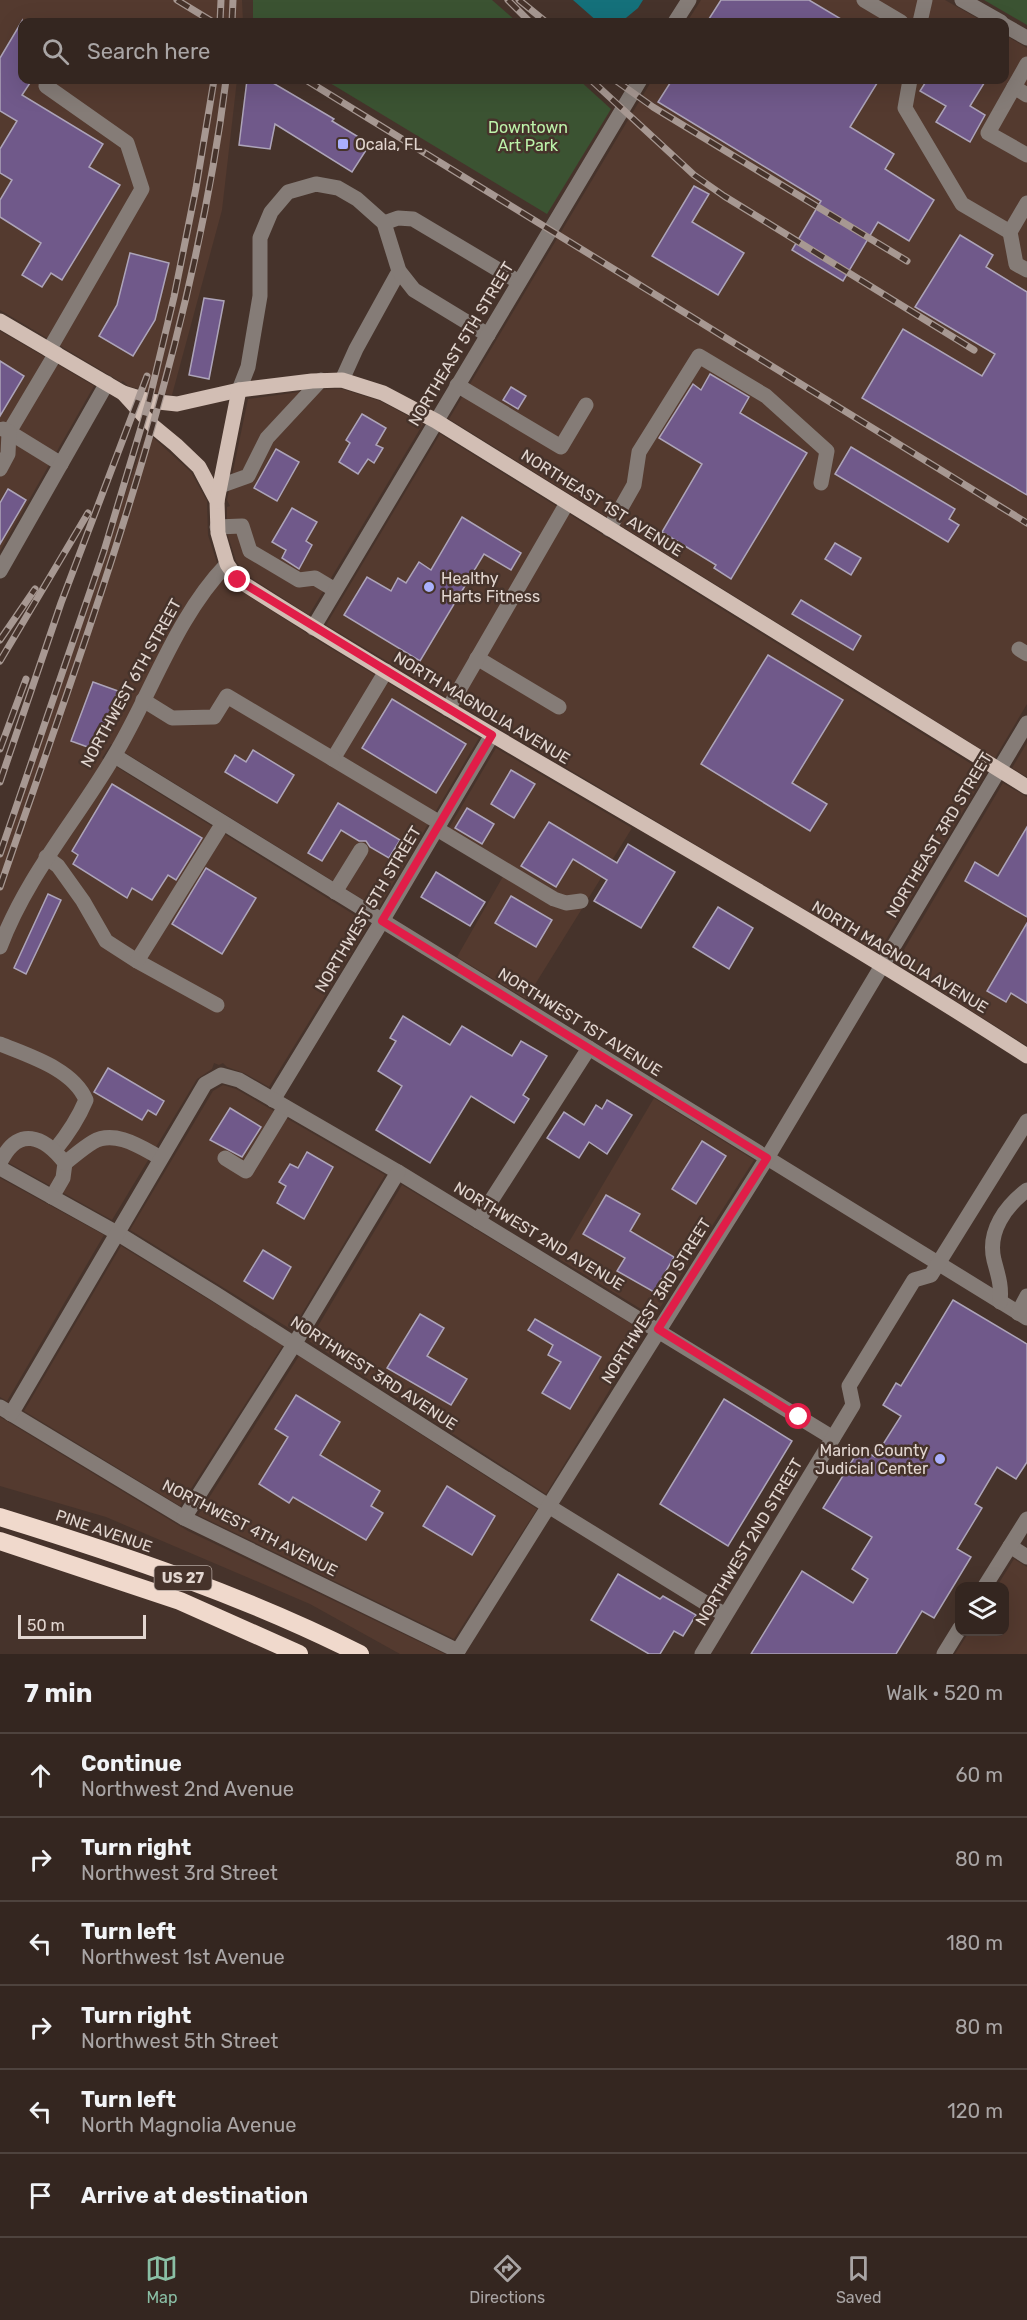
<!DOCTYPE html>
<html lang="en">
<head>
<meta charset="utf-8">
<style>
  :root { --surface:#342620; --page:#3f322d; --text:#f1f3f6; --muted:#a9a5a5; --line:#4e433e; --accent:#8abfa5 }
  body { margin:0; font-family:Rubik,sans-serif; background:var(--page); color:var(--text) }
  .controls { position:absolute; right:18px; bottom:18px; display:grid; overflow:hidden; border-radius:12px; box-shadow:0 6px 24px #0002 }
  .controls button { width:54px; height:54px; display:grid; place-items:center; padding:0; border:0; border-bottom:2px solid var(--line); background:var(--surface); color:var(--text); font:30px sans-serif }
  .scale { position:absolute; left:18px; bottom:15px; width:128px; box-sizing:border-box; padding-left:6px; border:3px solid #e2d6d0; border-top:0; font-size:16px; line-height:21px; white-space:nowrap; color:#e2d6d0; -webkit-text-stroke:4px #46332b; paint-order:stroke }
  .stop { position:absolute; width:18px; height:18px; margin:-14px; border:4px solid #e11d48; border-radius:50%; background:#fff }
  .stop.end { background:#e11d48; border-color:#fff; box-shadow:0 2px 6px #0008 }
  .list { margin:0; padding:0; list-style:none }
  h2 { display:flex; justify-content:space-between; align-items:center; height:78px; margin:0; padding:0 24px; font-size:26px }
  h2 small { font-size:20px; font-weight:400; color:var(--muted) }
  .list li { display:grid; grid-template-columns:39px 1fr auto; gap:18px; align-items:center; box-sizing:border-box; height:84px; padding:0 24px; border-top:2px solid var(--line) }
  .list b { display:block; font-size:22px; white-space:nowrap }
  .list p { margin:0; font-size:20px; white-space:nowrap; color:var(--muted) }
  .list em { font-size:20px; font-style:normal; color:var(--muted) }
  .icon { flex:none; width:33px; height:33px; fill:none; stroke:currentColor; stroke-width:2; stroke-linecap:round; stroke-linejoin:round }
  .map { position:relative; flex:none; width:1027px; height:1654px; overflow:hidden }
  .search { position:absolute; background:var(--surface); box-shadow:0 6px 24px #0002; left:18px; right:18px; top:18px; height:66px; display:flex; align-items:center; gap:15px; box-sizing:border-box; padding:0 21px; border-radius:12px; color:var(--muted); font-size:22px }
  .sheet { height:582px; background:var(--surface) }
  nav { display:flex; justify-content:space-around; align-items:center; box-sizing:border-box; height:84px; border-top:2px solid var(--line); background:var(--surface); font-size:16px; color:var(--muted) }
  nav a { display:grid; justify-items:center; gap:3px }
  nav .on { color:var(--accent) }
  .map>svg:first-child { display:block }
  .built { fill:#543a2f }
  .green { fill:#3b5332 }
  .water { fill:#15717b }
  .building { fill:#70598a; stroke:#ada4b9; stroke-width:1.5 }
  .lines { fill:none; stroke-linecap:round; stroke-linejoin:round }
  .minor { stroke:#857c77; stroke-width:15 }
  .major { stroke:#d2beb4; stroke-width:15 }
  .highway { stroke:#f0d9cc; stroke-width:18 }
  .rail-casing { stroke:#a79892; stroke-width:7 }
  .rail { stroke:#46332b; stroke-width:4.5; stroke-dasharray:14; stroke-linecap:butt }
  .route { stroke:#e11d48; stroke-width:8 }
  .poi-dot { fill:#aab0fc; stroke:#46332b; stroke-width:2 }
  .labels { text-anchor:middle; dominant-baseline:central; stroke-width:5; stroke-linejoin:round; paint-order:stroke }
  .shield { fill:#46332b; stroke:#b3a59e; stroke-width:1.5 }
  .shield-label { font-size:15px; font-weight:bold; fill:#e2d6d0 }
  .park-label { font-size:16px; fill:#bdf3aa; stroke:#46332b }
  .poi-label { font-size:16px; fill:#e2d6d0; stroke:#46332b; text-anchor:start }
  .street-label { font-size:16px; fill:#e2d6d0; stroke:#46332b }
</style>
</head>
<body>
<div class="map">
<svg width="1027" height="1654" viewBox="0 0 1027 1654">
  <rect width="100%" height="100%" fill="#46332b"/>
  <g class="built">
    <path d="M0,0H242L243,22H22V80H237L222,210L172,395L150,392L128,386L123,381L121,382L0,310Z"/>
    <path d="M701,0H945L984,22H687Z"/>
    <path d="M1005,35L1027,48V704L995,758L449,419L652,80H1004Z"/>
    <path d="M0,331L94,386L0,551Z"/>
    <path d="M342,389L380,401L423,424L309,615L245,574L236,561L227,533V507L230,506L227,500L248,399L314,390Z"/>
    <path d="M147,432L191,472L207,501L208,535L218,566L230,584L317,640L479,738L378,909L111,744L102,758L369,924L269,1087L244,1073L227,1067L223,1063L219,1065L214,1063L212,1069L197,1079L112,1220L0,1158V849Z"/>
    <path d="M440,434L986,773L878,953L326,625Z"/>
    <path d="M1027,743V777L1012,768Z"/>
    <path d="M496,748L632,828L526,999L457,957L505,873L443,838Z"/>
    <path d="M1003,783L1027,797V1046L896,963Z"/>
    <path d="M223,1085L236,1089L385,1175L292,1330L130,1230L213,1091Z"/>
    <path d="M654,1098L754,1160L654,1317L559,1259Z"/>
    <path d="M0,1178L104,1235L7,1401L0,1397Z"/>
    <path d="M402,1185L645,1332L546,1494L309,1341Z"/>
    <path d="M121,1246L283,1345L180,1506L24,1411Z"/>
    <path d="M299,1356L537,1509L454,1639L198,1515Z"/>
    <path d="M0,1417L188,1531L445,1654H400L310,1604L106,1517L0,1486Z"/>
    <path d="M1014,1559L1027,1567V1654H955L969,1632H1004V1586H997Z"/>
  </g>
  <g class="green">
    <path d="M253,0H492L517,22H253Z"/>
    <path d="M984,0H1027V25Z"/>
    <path d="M325,80H579L611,109L547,214Z"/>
  </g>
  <path class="water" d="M573,0H643L638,8L621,22H598Z"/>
  <g class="building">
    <path d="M721,0H809L846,22H707Z"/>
    <path d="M22,21V80H32L22,95L103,144L89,167L120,185L62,280L51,273L42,287L22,275L41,243L0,217V200L12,180L0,173V149L17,121L0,111V58Z"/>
    <path d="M247,80H268L334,119L332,121L370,144L352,172L275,124L270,149L239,145Z"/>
    <path d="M672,80H879L850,127L894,154L885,169L934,200L909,241L878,222L843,281L792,250L821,201L658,102Z"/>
    <path d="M927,80H986L970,106L985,115L970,142L936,122L946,106L920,91Z"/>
    <path d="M694,186L709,194L692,222L744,253L718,295L652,256Z"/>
    <path d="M960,235L993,255L986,267L1027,292V495L862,398L903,329L982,376L995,354L915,307Z"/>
    <path d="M130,253L169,263L155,320L133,356L99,336L117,305Z"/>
    <path d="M204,298L224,301L209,379L189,375Z"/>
    <path d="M0,361L24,376L0,416Z"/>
    <path d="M710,374L749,397L740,413L807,453L731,579L714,568L716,565L662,532L702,464L659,438L693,384L701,390Z"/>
    <path d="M511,387L526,396L518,409L503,400Z"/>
    <path d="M362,414L386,428L376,445L383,448L374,463L368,459L358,474L339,462L350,443L346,440Z"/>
    <path d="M851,447L955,509L949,519L959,525L948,542L835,474Z"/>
    <path d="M276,449L299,462L277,501L254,488Z"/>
    <path d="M8,489L26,500L0,544V503Z"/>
    <path d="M292,508L317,522L306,541L312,545L299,569L282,558L286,550L272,542Z"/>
    <path d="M462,517L521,553L511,570L484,554L420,661L344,615L367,577L391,591L398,578L406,583L419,562L431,570Z"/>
    <path d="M835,543L861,558L851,575L825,559Z"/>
    <path d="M801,600L861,636L853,650L792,614Z"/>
    <path d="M768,655L843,700L792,783L827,804L810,831L701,764Z"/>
    <path d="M93,682L118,691L96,750L71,741Z"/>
    <path d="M392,699L466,744L436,793L362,748Z"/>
    <path d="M253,750L294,775L277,803L225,772L235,755L246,762Z"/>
    <path d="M511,770L535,784L514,818L491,804Z"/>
    <path d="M112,784L202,838L176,880L168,875L152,900L132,888L127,898L73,864L78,855L72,851Z"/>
    <path d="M338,803L400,840L389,858L370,847L366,841H359L341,830L322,861L308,853Z"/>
    <path d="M467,808L494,824L482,844L455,828Z"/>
    <path d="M549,822L617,863L628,844L675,872L641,928L594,901L607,880L573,859L556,887L521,866Z"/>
    <path d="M1027,827V917L965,881L975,862L998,876Z"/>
    <path d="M206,868L256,898L222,954L172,924Z"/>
    <path d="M436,872L485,902L470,926L421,897Z"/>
    <path d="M48,894L61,900L26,974L14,968Z"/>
    <path d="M511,896L552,920L536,947L495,923Z"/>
    <path d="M718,907L753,928L729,969L693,947Z"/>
    <path d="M1027,923V1003L1011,993L1006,1002L987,991Z"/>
    <path d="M403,1016L450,1045L462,1026L512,1056L521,1041L547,1056L523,1095L529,1099L514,1123L471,1096L430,1163L376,1130L402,1086L378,1071L396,1041L390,1038Z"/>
    <path d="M108,1068L164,1101L156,1115L148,1110L142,1120L94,1092Z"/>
    <path d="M607,1100L632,1115L607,1154L589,1142L579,1158L547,1138L564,1112L584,1125L596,1105L602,1109Z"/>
    <path d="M230,1108L261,1127L242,1157L210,1140Z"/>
    <path d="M702,1141L726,1156L696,1204L672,1189Z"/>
    <path d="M307,1152L333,1167L304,1219L277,1203L286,1186L279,1182L290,1164L298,1168Z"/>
    <path d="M606,1195L640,1214L630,1231L674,1257L654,1292L617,1271L625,1258L583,1234Z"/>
    <path d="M263,1250L291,1267L273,1299L244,1281Z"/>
    <path d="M953,1300L1027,1344V1462L1016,1479L997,1467L975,1504L982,1508L957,1549L971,1557L934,1618L922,1611L896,1654H751L802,1571L853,1603L868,1579L852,1569L872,1537L823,1508L860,1448L875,1457L901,1416L883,1405L896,1383L901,1386Z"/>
    <path d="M420,1314L444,1328L427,1356L467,1379L451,1405L387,1368Z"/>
    <path d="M535,1319L601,1357L570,1409L542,1393L561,1362L548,1355L553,1345L528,1330Z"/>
    <path d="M296,1395L340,1422L320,1455L380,1491L371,1506L383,1513L366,1540L293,1497L289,1503L259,1484L288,1437L275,1429Z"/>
    <path d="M724,1399L792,1441L728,1546L660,1504Z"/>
    <path d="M447,1486L495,1516L472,1555L423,1526Z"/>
    <path d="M618,1574L660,1599L663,1596L696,1615L683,1636L674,1631L660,1654H649L591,1620Z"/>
  </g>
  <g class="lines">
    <g class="minor">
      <path d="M864,0L901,22"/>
      <path d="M962,0L1001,22"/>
      <path d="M675,22L689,0"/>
      <path d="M920,22L925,0"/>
      <path d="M1004,25L1027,38"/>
      <path d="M1027,64L1014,87L1027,95"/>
      <path d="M910,80L905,108L962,204L1010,232"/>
      <path d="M46,86L127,143L142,189L49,350"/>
      <path d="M1014,87L988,133L1027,155"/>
      <path d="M1027,203L1010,232L1016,264L1027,270"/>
      <path d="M384,223L398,218L413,219L519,282"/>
      <path d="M56,353L9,432L61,464"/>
      <path d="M342,380L356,349L399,271"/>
      <path d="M457,385L561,447L586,405"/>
      <path d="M239,390L248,367L260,296V238L271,212L288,192L316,184L338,188L357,199L384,223L399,271L414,290L488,335"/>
      <path d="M0,469L8,454L9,432L3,429"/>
      <path d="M220,486L248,476L267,438L321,380"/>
      <path d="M217,527L242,526L250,551L299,580L315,578L335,590"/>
      <path d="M609,529L634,485L639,452L699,356L766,396L827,451L821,483"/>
      <path d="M0,571L107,383"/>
      <path d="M313,628L640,80"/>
      <path d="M1019,649L1027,654"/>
      <path d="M477,658L559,707"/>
      <path d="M386,671L333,759L440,823"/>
      <path d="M143,700L172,718L214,717L227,696L333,759"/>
      <path d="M448,709L567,503"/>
      <path d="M115,756L1027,1318"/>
      <path d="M437,829L554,899L566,903L581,901"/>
      <path d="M46,857L58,866L83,901L106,941L137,961L217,1005"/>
      <path d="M335,892L361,850"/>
      <path d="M0,947C27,875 76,821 114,756C152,693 175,618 227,564"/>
      <path d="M137,961L223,823"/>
      <path d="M0,1044C29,1056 73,1069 86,1100C78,1119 68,1134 55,1150"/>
      <path d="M273,1100L382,921L492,735"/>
      <path d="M225,1158L246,1171L285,1107"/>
      <path d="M0,1163C18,1125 44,1136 65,1163L63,1178L52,1197"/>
      <path d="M65,1163C74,1156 83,1148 93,1142C115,1129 142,1148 161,1158"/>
      <path d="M0,1168L117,1233L214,1293L550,1507L725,1615"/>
      <path d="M478,1221L589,1048"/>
      <path d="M1000,1302C1002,1286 998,1275 994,1260C987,1231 1006,1206 1027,1190"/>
      <path d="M1018,1313L1027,1296"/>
      <path d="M0,1407L184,1518L458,1651"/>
      <path d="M11,1414L205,1084L221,1075L239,1080L398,1172L833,1438"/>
      <path d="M184,1518L295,1343L398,1172"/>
      <path d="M1010,1546L1027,1557"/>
      <path d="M985,1586L1027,1519"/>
      <path d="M456,1654L767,1158L1027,723"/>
      <path d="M702,1654L853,1405L849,1386L914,1280L931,1275L1027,1121"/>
      <path d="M944,1654L960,1628"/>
    </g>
    <g class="major">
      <path d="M0,321L123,393L153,426L176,445L199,467L217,501L218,533L227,564L238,580C497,745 769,889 1027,1056"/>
      <path d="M123,393L149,401L177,404L239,390L312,381L342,380L383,393L436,421L1027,787"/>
      <path d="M217,501L239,390"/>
    </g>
    <g class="highway">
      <path d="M0,1517C123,1555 245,1596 360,1654"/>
      <path d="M0,1541L180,1601L299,1654"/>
    </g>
    <defs>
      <g id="rail">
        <path d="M177,0L213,22"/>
        <path d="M508,0L530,22"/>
        <path d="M519,0L546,22"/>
        <path d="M220,22L221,0"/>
        <path d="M232,22L233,0"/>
        <path d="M306,80L1027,523"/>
        <path d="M591,80L694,175L724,196L974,350"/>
        <path d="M615,80L653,107L907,261"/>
        <path d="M0,640L35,589"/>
        <path d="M0,661L88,513"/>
        <path d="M0,749L26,679"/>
        <path d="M0,782L61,603L147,376"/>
        <path d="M0,854L104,551L149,401L174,297L196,188L214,80"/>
        <path d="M0,887C91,622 191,359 226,80"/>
      </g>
    </defs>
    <use href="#rail" class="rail-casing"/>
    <use href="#rail" class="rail"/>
  </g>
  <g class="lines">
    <path class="route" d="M238,580L492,735L382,921L767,1158L658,1329L799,1417"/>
  </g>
  <g class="poi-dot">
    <rect x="337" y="138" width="12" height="12" rx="3"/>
    <circle cx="429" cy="587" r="6"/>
    <circle cx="940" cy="1459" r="6"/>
  </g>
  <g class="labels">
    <rect class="shield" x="154.5" y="1566" width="57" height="24" rx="4.5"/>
    <g class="shield-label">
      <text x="183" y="1578">US 27</text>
    </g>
    <g class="park-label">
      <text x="528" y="127">Downtown<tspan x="528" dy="18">Art Park</tspan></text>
    </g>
    <g class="poi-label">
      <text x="355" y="144">Ocala, FL</text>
      <text x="441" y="578">Healthy<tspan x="441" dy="18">Harts Fitness</tspan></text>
      <text x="928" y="1450" text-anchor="end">Marion County<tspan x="928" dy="18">Judicial Center</tspan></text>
    </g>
    <g class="street-label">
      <text transform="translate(461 344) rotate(-59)">NORTHEAST 5TH STREET</text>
      <text transform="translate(602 503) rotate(32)">NORTHEAST 1ST AVENUE</text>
      <text transform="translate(131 683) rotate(-61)">NORTHWEST 6TH STREET</text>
      <text transform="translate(482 708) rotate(31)">NORTH MAGNOLIA AVENUE</text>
      <text transform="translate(939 835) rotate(-59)">NORTHEAST 3RD STREET</text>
      <text transform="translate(368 909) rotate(-59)">NORTHWEST 5TH STREET</text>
      <text transform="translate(900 957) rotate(31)">NORTH MAGNOLIA AVENUE</text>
      <text transform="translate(580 1022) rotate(32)">NORTHWEST 1ST AVENUE</text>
      <text transform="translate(539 1236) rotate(31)">NORTHWEST 2ND AVENUE</text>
      <text transform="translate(656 1301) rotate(-58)">NORTHWEST 3RD STREET</text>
      <text transform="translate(374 1373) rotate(33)">NORTHWEST 3RD AVENUE</text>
      <text transform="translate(250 1528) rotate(27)">NORTHWEST 4TH AVENUE</text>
      <text transform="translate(104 1531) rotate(19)">PINE AVENUE</text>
      <text transform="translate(749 1542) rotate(-59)">NORTHWEST 2ND STREET</text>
    </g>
  </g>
</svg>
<div class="controls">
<button><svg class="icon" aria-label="layers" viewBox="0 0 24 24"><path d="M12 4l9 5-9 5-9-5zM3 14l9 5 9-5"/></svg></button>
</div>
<div class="scale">50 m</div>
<div class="stop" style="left:799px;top:1417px"></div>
<div class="stop end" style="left:238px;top:580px"></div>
<div class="search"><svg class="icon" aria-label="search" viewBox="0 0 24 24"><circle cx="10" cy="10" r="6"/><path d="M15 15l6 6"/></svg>Search here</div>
</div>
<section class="sheet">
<h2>7 min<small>Walk · 520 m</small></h2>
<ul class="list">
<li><svg class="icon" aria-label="ahead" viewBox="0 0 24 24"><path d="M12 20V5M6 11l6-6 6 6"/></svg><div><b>Continue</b><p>Northwest 2nd Avenue</p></div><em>60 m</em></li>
<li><svg class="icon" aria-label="right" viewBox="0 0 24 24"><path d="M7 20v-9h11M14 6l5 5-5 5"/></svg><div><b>Turn right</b><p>Northwest 3rd Street</p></div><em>80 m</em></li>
<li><svg class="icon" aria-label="left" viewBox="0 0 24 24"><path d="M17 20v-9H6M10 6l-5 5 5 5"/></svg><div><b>Turn left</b><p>Northwest 1st Avenue</p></div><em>180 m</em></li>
<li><svg class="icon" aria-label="right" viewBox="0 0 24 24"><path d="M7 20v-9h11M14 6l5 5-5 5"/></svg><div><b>Turn right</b><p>Northwest 5th Street</p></div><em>80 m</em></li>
<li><svg class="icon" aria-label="left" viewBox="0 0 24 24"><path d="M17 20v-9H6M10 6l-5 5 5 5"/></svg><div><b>Turn left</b><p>North Magnolia Avenue</p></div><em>120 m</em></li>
<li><svg class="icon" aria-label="arrive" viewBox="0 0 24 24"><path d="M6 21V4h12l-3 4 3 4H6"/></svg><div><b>Arrive at destination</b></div></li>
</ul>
</section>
<nav>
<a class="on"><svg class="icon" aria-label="map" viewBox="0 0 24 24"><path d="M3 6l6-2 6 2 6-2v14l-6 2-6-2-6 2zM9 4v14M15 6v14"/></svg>Map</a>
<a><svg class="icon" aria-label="directions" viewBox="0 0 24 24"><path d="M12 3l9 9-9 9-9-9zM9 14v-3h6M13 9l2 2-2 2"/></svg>Directions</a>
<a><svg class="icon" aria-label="saved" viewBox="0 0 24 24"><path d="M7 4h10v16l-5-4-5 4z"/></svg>Saved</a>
</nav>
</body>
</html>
